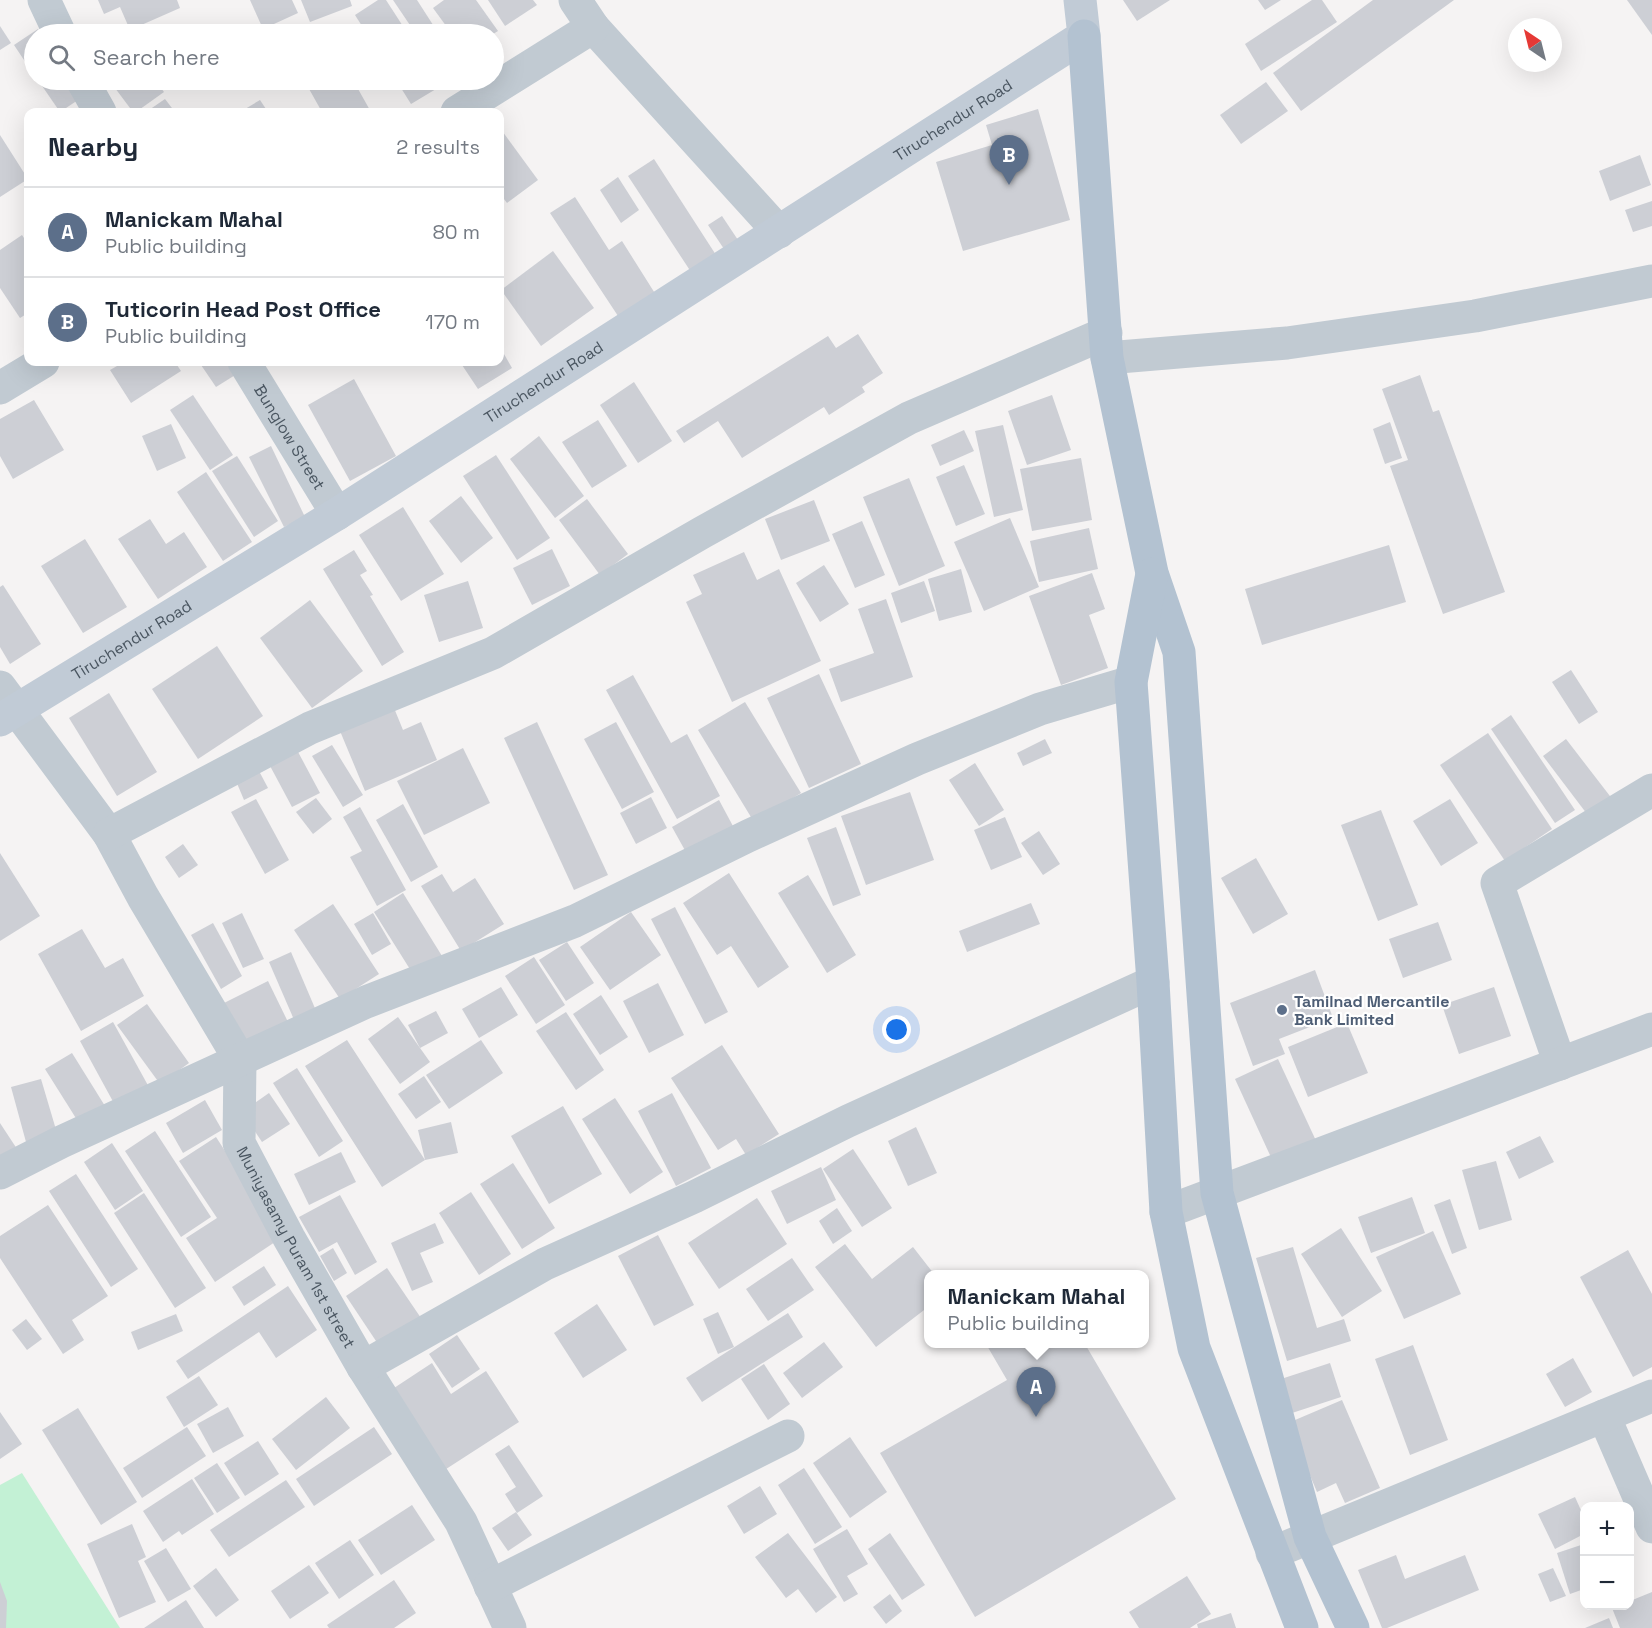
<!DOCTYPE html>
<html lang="en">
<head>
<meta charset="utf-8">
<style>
  :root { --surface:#fff; --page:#f2f2f3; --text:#1f2937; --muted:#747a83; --line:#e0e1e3; --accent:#1a73e8 }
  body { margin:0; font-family:"Space Grotesk",sans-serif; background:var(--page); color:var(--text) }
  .controls { position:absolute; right:18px; bottom:18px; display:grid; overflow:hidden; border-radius:12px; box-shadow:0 6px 24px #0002 }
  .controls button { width:54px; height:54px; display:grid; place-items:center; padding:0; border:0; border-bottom:2px solid var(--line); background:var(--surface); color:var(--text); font:30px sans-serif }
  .compass { position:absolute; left:1508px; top:18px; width:54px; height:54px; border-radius:50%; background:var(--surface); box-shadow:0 6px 24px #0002; rotate:325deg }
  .you { position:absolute; left:897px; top:1030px; width:21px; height:21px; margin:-15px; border:4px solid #fff; border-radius:50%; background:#1a73e8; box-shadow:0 0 0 9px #1a73e833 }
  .badge { display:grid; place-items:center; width:39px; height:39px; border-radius:50%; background:var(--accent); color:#fff; font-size:20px; font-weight:700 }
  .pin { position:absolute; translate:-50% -50px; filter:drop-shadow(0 2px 3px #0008) }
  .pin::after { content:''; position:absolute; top:32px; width:21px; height:18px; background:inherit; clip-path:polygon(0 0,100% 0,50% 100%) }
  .popup { position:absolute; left:924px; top:1270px; width:225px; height:78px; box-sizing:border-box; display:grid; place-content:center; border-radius:12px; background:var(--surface); filter:drop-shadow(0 2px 4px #0005); font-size:20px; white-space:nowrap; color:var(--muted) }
  .popup b { font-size:22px; color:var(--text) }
  .popup::after { content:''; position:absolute; left:50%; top:100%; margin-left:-12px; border:12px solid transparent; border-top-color:var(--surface) }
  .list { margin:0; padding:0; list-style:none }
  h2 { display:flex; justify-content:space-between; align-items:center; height:78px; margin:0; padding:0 24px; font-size:26px }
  h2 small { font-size:20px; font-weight:400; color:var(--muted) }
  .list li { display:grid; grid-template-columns:39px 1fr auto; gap:18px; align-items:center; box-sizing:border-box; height:90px; padding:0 24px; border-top:2px solid var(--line) }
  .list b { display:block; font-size:22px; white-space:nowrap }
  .list p { margin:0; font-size:20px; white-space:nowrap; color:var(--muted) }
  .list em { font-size:20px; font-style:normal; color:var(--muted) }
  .icon { flex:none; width:33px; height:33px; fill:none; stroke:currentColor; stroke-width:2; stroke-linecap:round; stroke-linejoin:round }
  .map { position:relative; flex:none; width:1652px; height:1628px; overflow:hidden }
  .search { position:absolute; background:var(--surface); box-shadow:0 6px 24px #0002; left:24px; top:24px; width:480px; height:66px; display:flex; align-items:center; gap:15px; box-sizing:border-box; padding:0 21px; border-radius:33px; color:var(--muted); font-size:22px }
  .panel { position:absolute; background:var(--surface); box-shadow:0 6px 24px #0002; left:24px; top:108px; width:480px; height:258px; border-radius:12px }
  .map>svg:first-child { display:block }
  .green { fill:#c3f1d5 }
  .building { fill:#cdcfd5 }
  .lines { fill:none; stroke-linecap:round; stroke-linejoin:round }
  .street { stroke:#c1cad2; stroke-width:33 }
  .secondary { stroke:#c1cbd6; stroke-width:33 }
  .primary { stroke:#b3c2d1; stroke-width:33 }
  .service-dot { fill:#5c6f8a; stroke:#fff; stroke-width:2 }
  .labels { text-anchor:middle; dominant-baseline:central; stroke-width:4.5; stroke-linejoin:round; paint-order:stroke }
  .street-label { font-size:16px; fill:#4a5661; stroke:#fff }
  .service-label { font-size:16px; font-weight:bold; fill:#4e5e75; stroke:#fff; text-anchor:start }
</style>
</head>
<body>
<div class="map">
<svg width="1652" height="1628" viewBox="0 0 1652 1628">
  <rect width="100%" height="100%" fill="#f5f3f3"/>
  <path class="green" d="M22,1473L120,1628H0V1485Z"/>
  <g class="building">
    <path d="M98,0H177L180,8L130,30L120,7L104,14Z"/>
    <path d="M250,0H292L298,13L263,29Z"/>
    <path d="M301,0H350L352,6L310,22Z"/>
    <path d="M378,0H386L408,34H367L355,15Z"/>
    <path d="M393,0H417L435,28L426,34H416Z"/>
    <path d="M444,0H476L498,31L493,34H452L433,8Z"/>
    <path d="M488,0H533L537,5L505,26Z"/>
    <path d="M1123,0H1170L1137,21Z"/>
    <path d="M1258,0H1281L1265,10Z"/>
    <path d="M1312,0H1322L1337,22L1261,71L1245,44Z"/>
    <path d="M1373,0H1454L1301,111L1273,73Z"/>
    <path d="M1627,0H1652V35Z"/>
    <path d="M0,26L11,43L0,50Z"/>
    <path d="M38,29L42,34H34V75L14,45Z"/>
    <path d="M38,80H73L84,96L60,112Z"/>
    <path d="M109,80H155L164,92L136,112H133Z"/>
    <path d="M304,80H353L371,112H322Z"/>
    <path d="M396,80H437L441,86L411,104Z"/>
    <path d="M1266,82L1288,111L1241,144L1220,115Z"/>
    <path d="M165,99L175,112H146Z"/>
    <path d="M260,100L268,112H240Z"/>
    <path d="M1038,109L1070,220L963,251L936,162L992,145L986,125Z"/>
    <path d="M500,128L538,180L507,203L500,194Z"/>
    <path d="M0,135L28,179L0,197Z"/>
    <path d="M1640,155L1651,185L1610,201L1599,171Z"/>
    <path d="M654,159L716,255L691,272L628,176Z"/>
    <path d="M618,177L639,210L621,223L600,190Z"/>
    <path d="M575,197L609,250L622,241L656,295L620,319L550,213Z"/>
    <path d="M1652,201V226L1633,232L1625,210Z"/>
    <path d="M722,216L738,240L724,249L708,225Z"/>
    <path d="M22,235L28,244V313L20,318L0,288V250Z"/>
    <path d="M553,251L594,308L541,346L501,290Z"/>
    <path d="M858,334L883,373L862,387L865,392L829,415L824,407L742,458L718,421L684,443L676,431L828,336L836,348Z"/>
    <path d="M500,347L512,368L478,389L460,362H500Z"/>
    <path d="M124,362H175L181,371L131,403L110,370Z"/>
    <path d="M199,362H233L240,372L216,387Z"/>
    <path d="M1420,375L1433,412L1439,410L1505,592L1443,614L1390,466L1408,460L1382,389Z"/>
    <path d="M354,379L396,456L350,481L308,405Z"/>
    <path d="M634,382L672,441L638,463L600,405Z"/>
    <path d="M193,395L233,455L210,470L170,410Z"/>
    <path d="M1052,395L1071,450L1027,465L1008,411Z"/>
    <path d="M34,400L64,450L13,479L0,456V419Z"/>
    <path d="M598,420L627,466L592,488L562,442Z"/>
    <path d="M1390,422L1402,458L1385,464L1373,429Z"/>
    <path d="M171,424L186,458L157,471L142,436Z"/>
    <path d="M1003,425L1023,510L994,517L975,431Z"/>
    <path d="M964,430L974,451L940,466L931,445Z"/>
    <path d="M539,436L584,496L555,518L510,459Z"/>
    <path d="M271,446L305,517L284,527L249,457Z"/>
    <path d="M496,455L550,538L517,560L463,476Z"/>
    <path d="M237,456L278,521L254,537L212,471Z"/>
    <path d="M1081,458L1092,520L1032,531L1020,469Z"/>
    <path d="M964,465L985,514L956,526L936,477Z"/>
    <path d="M206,472L252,542L223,561L177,492Z"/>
    <path d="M909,478L945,566L899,586L863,497Z"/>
    <path d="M461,496L493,538L461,563L429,521Z"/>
    <path d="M587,499L628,554L600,575L559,520Z"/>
    <path d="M814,500L830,541L781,560L765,519Z"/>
    <path d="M403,507L444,574L401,601L359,535Z"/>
    <path d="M1010,518L1039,587L984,611L954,542Z"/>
    <path d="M150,519L166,544L184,532L207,567L158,599L118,539Z"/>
    <path d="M862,521L885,575L855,588L832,534Z"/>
    <path d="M1089,528L1098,569L1039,582L1030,541Z"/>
    <path d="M85,539L127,607L83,633L41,566Z"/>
    <path d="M1389,545L1406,602L1262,645L1245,589Z"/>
    <path d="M552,549L570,586L532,605L513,568Z"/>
    <path d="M354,550L367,571L360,575L373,595L370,596L404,652L382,666L323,569Z"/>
    <path d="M744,552L757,580L779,569L821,661L732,702L686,602L702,594L693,575Z"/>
    <path d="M824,565L849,604L820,622L796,583Z"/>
    <path d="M961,569L972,612L939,621L928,579Z"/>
    <path d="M1092,573L1105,609L1089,615L1108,668L1061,685L1029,596Z"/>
    <path d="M468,581L483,628L439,642L424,595Z"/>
    <path d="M924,581L935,611L901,623L891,593Z"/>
    <path d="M3,585L41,644L10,664L0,647V587Z"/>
    <path d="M886,599L913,677L841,702L829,669L874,653L858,609Z"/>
    <path d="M310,600L363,671L312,708L260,638Z"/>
    <path d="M217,646L263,716L198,759L152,689Z"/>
    <path d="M1571,670L1598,712L1579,724L1552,682Z"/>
    <path d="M819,674L861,764L809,788L767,698Z"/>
    <path d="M633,675L671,743L687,734L720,796L677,819L606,690Z"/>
    <path d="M109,693L157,772L117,796L69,718Z"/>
    <path d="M745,702L801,793L754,822L698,730Z"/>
    <path d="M394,708L403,730L421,722L437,760L365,791L340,731Z"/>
    <path d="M1511,715L1575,810L1555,823L1491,729Z"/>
    <path d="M537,722L608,875L574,890L504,738Z"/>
    <path d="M616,722L654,792L622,809L584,739Z"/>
    <path d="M1488,733L1552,829L1505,861L1440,765Z"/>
    <path d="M1045,739L1052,753L1023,766L1017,753Z"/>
    <path d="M1566,739L1613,800L1590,818L1543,756Z"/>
    <path d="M332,745L363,795L343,807L312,756Z"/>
    <path d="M463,748L490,803L424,835L397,781Z"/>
    <path d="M297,750L320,793L292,807L269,764Z"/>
    <path d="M975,763L1004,810L979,826L949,780Z"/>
    <path d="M259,771L268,788L244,800L236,781Z"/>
    <path d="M910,792L934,860L866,885L841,816Z"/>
    <path d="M651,797L667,828L636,844L620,813Z"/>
    <path d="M316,798L332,819L313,834L296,812Z"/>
    <path d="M256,799L289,860L265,874L231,812Z"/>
    <path d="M1450,799L1478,843L1441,866L1413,821Z"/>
    <path d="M719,800L734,828L687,854L672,827Z"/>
    <path d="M403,804L438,867L411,882L376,820Z"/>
    <path d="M360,807L406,890L377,906L350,857L362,851L343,817Z"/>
    <path d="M1381,810L1418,905L1378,921L1341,825Z"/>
    <path d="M1005,817L1022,857L991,870L974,830Z"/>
    <path d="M836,827L861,895L833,906L807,838Z"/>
    <path d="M1039,831L1060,864L1043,875L1021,843Z"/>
    <path d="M183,844L198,865L179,878L165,857Z"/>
    <path d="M0,853L40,916L0,941Z"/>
    <path d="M1256,858L1288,914L1253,934L1221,878Z"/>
    <path d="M729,873L789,967L758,988L731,946L717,955L683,903Z"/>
    <path d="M442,874L453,892L475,878L504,924L461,951L421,886Z"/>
    <path d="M808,875L856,955L827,973L778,893Z"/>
    <path d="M403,893L442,956L413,974L374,912Z"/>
    <path d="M1031,903L1040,924L967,952L959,931Z"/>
    <path d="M333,904L379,974L340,999L294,930Z"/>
    <path d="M675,907L728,1012L705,1024L651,919Z"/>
    <path d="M631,912L661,955L610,990L580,947Z"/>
    <path d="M242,913L264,959L243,968L222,923Z"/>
    <path d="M373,913L391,944L372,955L354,924Z"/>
    <path d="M1438,922L1452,960L1403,978L1389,939Z"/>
    <path d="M213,923L242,976L221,989L191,935Z"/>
    <path d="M82,929L105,968L123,958L144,996L81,1031L38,954Z"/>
    <path d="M567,942L594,983L566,1001L539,960Z"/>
    <path d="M291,952L317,1013L295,1022L269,962Z"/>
    <path d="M534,957L565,1005L536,1024L505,976Z"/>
    <path d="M1315,970L1333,1018L1279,1039L1285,1054L1253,1066L1230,1003Z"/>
    <path d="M268,981L288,1022L244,1044L224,1003Z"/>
    <path d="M658,983L684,1035L649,1053L623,1001Z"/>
    <path d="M501,987L518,1015L479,1038L462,1009Z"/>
    <path d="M1494,987L1511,1036L1459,1054L1442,1005Z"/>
    <path d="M601,995L628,1037L600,1055L573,1014Z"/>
    <path d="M147,1004L189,1063L160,1084L117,1025Z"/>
    <path d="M436,1011L448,1033L420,1048L408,1025Z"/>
    <path d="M566,1012L604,1070L576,1090L536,1031Z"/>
    <path d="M398,1017L430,1062L400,1084L368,1039Z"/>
    <path d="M113,1022L150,1089L116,1107L80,1041Z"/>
    <path d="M1347,1023L1368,1073L1308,1097L1288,1047Z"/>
    <path d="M347,1040L425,1160L418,1130L451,1122L458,1153L425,1160L382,1187L305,1066Z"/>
    <path d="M481,1040L503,1073L449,1109L426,1075Z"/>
    <path d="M722,1045L779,1134L746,1155L736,1139L718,1150L671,1078Z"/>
    <path d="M72,1053L105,1106L79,1123L45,1069Z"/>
    <path d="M1278,1059L1318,1145L1275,1166L1235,1079Z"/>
    <path d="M297,1068L343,1141L319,1157L273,1083Z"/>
    <path d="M424,1076L441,1102L416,1119L398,1094Z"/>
    <path d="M41,1079L57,1133L26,1142L11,1087Z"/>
    <path d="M269,1093L290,1124L262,1142L242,1112Z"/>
    <path d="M672,1093L711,1168L676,1186L638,1111Z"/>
    <path d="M615,1098L663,1172L630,1194L582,1119Z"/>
    <path d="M205,1100L222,1130L183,1153L166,1123Z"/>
    <path d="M563,1106L602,1174L549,1204L511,1136Z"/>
    <path d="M0,1123L19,1152L0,1164Z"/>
    <path d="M916,1127L937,1173L908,1186L888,1141Z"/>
    <path d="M155,1131L211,1217L181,1237L125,1151Z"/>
    <path d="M1540,1136L1554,1162L1519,1179L1506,1152Z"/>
    <path d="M216,1137L281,1238L215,1282L186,1238L217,1218L179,1161Z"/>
    <path d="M112,1143L143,1191L115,1210L84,1162Z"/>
    <path d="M853,1149L892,1208L862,1227L823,1169Z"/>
    <path d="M341,1152L356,1182L309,1205L294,1174Z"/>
    <path d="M1496,1161L1512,1220L1479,1230L1462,1170Z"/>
    <path d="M513,1163L555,1228L522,1249L480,1184Z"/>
    <path d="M821,1167L836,1200L787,1224L771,1191Z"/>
    <path d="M76,1174L138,1269L111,1287L49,1191Z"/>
    <path d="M471,1192L511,1254L479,1275L439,1213Z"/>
    <path d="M144,1193L206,1288L175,1308L114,1213Z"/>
    <path d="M340,1195L377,1262L355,1275L337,1242L319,1252L299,1217Z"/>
    <path d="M1412,1197L1425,1233L1371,1253L1358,1217Z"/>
    <path d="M757,1198L787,1244L719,1289L688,1243Z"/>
    <path d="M1450,1199L1467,1248L1452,1254L1434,1205Z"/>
    <path d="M48,1205L108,1296L72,1320L84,1340L63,1354L0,1258V1236Z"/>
    <path d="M837,1208L852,1231L833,1244L819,1221Z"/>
    <path d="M435,1223L444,1243L420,1253L433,1282L412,1291L391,1243Z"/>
    <path d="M1341,1228L1382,1291L1342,1317L1301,1254Z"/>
    <path d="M1433,1231L1461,1294L1404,1319L1376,1257Z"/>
    <path d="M658,1235L694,1305L654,1326L618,1256Z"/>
    <path d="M845,1244L872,1279L913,1247L934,1274H928V1307L876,1347L815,1267Z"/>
    <path d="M1293,1247L1317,1328L1344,1319L1351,1341L1287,1361L1256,1258Z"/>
    <path d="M333,1248L347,1273L334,1281L320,1256Z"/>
    <path d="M1628,1250L1652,1294V1367L1633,1377L1580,1277Z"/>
    <path d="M792,1258L814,1290L768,1321L746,1289Z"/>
    <path d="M264,1266L276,1285L244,1306L232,1287Z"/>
    <path d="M387,1268L423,1321L382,1350L346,1296Z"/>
    <path d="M288,1286L317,1330L276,1358L259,1332L188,1379L176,1361Z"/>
    <path d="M597,1304L627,1350L583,1378L554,1333Z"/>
    <path d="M718,1312L734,1347L718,1354L703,1319Z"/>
    <path d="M788,1313L803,1337L702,1402L686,1378Z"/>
    <path d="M176,1314L183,1331L138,1350L131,1332Z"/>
    <path d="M26,1319L42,1339L27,1350L12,1330Z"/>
    <path d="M457,1335L480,1369L452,1388L429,1354Z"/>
    <path d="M824,1342L843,1367L802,1398L783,1373Z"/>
    <path d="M986,1344H1085L1176,1499L975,1617L880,1453L1007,1380Z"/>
    <path d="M1413,1345L1448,1440L1410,1455L1375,1359Z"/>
    <path d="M1573,1358L1592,1392L1565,1407L1546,1374Z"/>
    <path d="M432,1363L451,1394L486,1371L519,1422L443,1471L391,1390Z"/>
    <path d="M1330,1363L1341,1397L1292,1413L1281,1379Z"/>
    <path d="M764,1364L790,1404L768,1420L741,1379Z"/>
    <path d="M199,1376L218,1405L184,1427L166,1397Z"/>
    <path d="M326,1397L350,1428L296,1470L272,1439Z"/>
    <path d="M1342,1400L1380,1488L1345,1503L1336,1483L1317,1492L1288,1423Z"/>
    <path d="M228,1407L244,1436L213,1453L197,1424Z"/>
    <path d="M78,1408L137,1502L101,1525L42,1430Z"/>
    <path d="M0,1412L22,1444L0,1459Z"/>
    <path d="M187,1427L206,1456L142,1498L123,1468Z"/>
    <path d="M374,1427L392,1454L314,1506L296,1479Z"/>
    <path d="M850,1437L887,1492L850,1518L813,1463Z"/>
    <path d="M258,1441L279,1474L245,1496L224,1463Z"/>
    <path d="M509,1445L543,1496L517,1513L505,1494L516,1487L495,1454Z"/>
    <path d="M217,1463L240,1498L217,1513L194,1478Z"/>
    <path d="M804,1468L842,1527L815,1544L778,1485Z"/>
    <path d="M192,1479L214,1514L182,1535L179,1531L163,1542L143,1511Z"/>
    <path d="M286,1480L305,1507L229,1557L210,1530Z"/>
    <path d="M760,1486L777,1514L744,1534L727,1506Z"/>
    <path d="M1575,1497L1584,1517V1534L1555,1549L1538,1514Z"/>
    <path d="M412,1505L435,1540L381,1575L358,1540Z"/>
    <path d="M516,1512L532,1535L508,1551L492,1528Z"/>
    <path d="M132,1524L146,1557L138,1561L156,1602L119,1618L87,1544Z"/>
    <path d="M847,1529L868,1564L847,1576L858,1594L844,1602L813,1549Z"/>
    <path d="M788,1533L837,1597L816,1613L798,1589L786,1598L755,1557Z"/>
    <path d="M890,1533L925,1585L902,1600L868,1549Z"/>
    <path d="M350,1540L374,1575L339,1599L315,1563Z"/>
    <path d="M1584,1544V1589L1570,1594L1557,1553Z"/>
    <path d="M166,1548L191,1589L168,1602L144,1561Z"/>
    <path d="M1396,1555L1405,1579L1465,1555L1479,1590L1387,1628H1382L1358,1570Z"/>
    <path d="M309,1565L329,1593L290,1619L271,1591Z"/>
    <path d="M216,1568L239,1600L216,1617L193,1586Z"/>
    <path d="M1553,1568L1566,1596L1550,1602L1538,1574Z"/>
    <path d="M1187,1576L1211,1614L1190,1628H1139L1129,1612Z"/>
    <path d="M394,1580L416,1613L394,1628H329L327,1625Z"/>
    <path d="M0,1582L7,1601L6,1628H0Z"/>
    <path d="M1652,1592V1628H1620L1612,1608L1620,1606H1630V1601Z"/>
    <path d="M890,1594L902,1611L886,1624L873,1607Z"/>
    <path d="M186,1600L204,1628H144Z"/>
    <path d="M1231,1613L1236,1628H1198L1197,1624Z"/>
    <path d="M1609,1618L1613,1628H1585Z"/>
  </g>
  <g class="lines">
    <g class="street">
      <path d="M44,0L60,34"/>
      <path d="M593,27L779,232"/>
      <path d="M82,80L100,112"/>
      <path d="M457,112L593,27L575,0"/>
      <path d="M1107,358L1287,343L1475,316L1652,281"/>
      <path id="s1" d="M244,362L337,514"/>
      <path d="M0,388L43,362"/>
      <path id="s2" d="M0,687L109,834L143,897L240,1060L239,1143L289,1238L363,1367L461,1522L510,1628"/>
      <path d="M109,834L310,728L493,653L703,532L909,418L1106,333"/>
      <path d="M1560,1064L1497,883L1652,790"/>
      <path d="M0,1173L61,1142L366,1002L575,921L748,836L917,759L1040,709L1131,682"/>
      <path d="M1166,1212L1652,1029"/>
      <path d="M363,1367L545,1264L694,1197L848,1121L1153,982"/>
      <path d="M1604,1416L1652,1527"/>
      <path d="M1272,1553L1652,1396"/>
      <path d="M490,1586L788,1436"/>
    </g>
    <path class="secondary" id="s3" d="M0,720L337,514L1084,36L1080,0"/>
    <g class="primary">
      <path d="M1084,36L1107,358L1152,573L1179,652L1217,1193L1310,1537L1353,1628"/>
      <path d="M1152,574L1131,682L1153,982L1166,1212L1194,1348L1302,1628"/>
    </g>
  </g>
  <circle class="service-dot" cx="1282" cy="1010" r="6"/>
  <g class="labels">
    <g class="street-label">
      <text stroke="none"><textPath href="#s3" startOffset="1126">Tiruchendur Road</textPath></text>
      <text stroke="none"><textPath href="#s3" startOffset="640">Tiruchendur Road</textPath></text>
      <text stroke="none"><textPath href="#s1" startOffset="88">Bunglow Street</textPath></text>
      <text stroke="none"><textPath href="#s3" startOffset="154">Tiruchendur Road</textPath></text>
      <text stroke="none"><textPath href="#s2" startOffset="646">Muniyasamy Puram 1st street</textPath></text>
    </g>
    <g class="service-label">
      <text x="1294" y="1001">Tamilnad Mercantile<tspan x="1294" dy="18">Bank Limited</tspan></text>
    </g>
  </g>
</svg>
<div class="controls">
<button>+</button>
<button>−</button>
</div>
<svg class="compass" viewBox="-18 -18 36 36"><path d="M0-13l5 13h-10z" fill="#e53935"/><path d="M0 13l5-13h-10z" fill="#747a83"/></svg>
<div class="you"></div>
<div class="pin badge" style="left:1036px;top:1417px;background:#5c6f8a">A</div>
<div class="popup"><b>Manickam Mahal</b>Public building</div>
<div class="pin badge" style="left:1009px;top:185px;background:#5c6f8a">B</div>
<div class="search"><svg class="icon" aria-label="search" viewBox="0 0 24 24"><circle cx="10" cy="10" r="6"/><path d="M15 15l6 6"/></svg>Search here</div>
<section class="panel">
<h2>Nearby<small>2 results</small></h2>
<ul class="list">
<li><span class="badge" style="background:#5c6f8a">A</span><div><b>Manickam Mahal</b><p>Public building</p></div><em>80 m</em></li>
<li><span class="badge" style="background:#5c6f8a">B</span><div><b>Tuticorin Head Post Office</b><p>Public building</p></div><em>170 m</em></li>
</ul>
</section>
</div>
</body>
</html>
